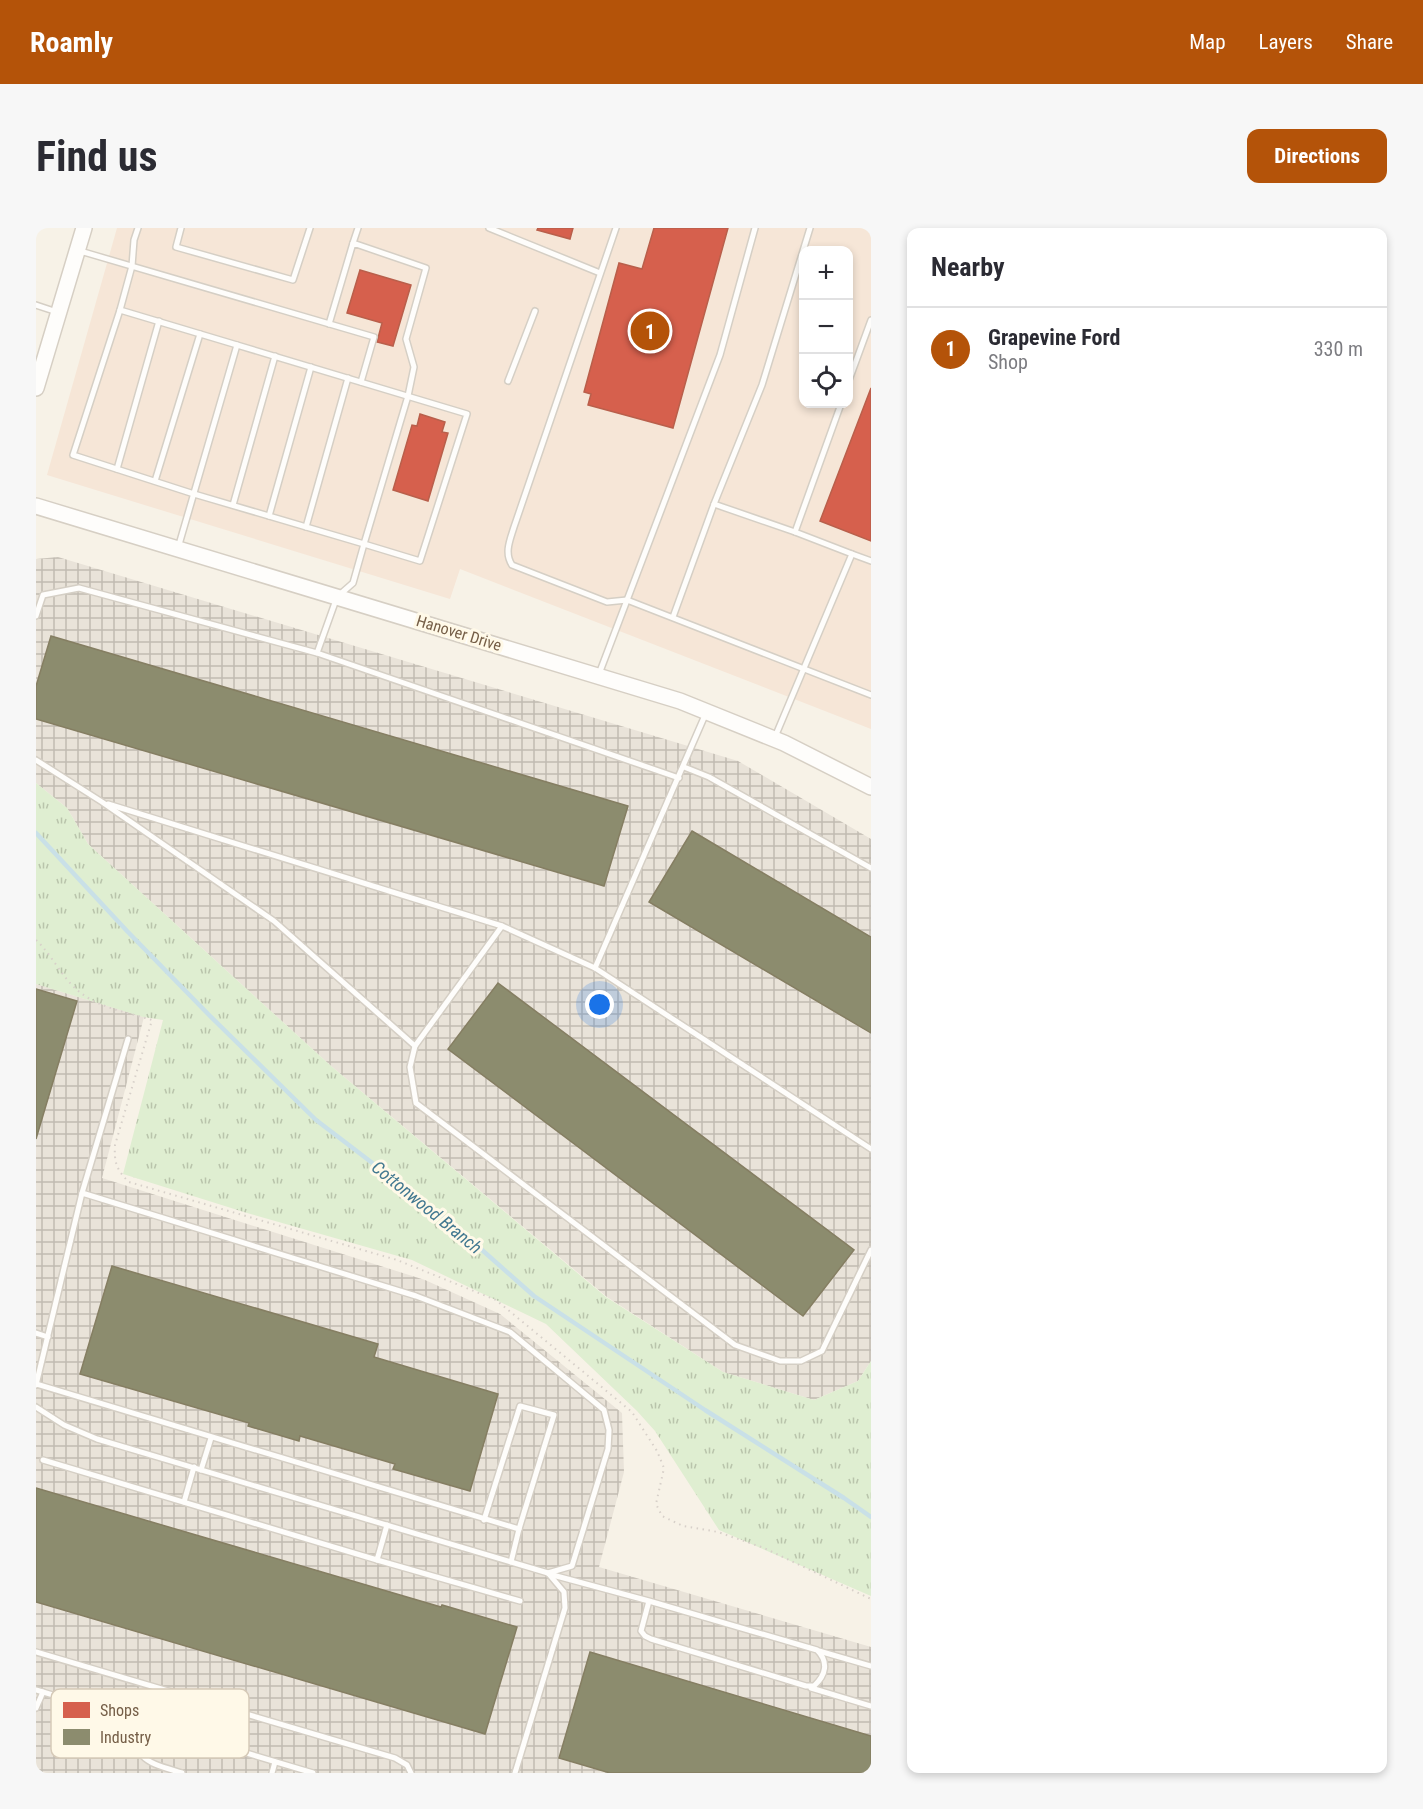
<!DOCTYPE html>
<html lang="en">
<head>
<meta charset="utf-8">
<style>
  :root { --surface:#fff; --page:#f7f7f7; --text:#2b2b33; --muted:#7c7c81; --line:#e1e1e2; --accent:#b45309 }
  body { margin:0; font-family:"Roboto Condensed",sans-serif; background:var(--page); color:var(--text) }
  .controls { position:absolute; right:18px; top:18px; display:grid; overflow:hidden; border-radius:12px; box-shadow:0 3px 9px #0003 }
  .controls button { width:54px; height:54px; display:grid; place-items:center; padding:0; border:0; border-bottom:2px solid var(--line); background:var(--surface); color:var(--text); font:30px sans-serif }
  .you { position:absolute; left:564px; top:777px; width:21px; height:21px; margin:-15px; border:4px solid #fff; border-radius:50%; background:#1a73e8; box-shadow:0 0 0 9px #1a73e833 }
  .badge { display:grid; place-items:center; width:39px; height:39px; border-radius:50%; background:var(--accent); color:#fff; font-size:20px; font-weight:700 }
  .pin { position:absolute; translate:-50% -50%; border:3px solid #fff; box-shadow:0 2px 6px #0006 }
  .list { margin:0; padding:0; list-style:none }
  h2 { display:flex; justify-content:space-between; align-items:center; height:78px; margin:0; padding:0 24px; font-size:26px }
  h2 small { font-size:20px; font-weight:400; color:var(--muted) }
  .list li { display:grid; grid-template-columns:39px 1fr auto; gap:18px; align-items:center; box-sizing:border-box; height:84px; padding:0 24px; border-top:2px solid var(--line) }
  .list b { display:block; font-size:22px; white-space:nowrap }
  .list p { margin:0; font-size:20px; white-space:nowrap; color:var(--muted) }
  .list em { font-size:20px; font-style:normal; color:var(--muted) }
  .icon { flex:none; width:33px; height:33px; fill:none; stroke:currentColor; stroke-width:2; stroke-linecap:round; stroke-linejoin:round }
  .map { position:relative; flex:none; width:835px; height:1545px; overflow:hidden; border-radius:12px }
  header { display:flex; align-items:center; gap:36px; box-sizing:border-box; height:84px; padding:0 30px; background:var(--accent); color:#fff }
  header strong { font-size:28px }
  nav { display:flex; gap:33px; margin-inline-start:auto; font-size:21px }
  .intro { display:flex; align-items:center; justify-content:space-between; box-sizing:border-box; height:144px; padding:0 36px }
  h1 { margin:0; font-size:42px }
  .button { padding:15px 27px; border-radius:12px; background:var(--accent); color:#fff; font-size:21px; font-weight:700 }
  main { display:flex; gap:36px; padding:0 36px }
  aside { flex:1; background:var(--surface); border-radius:12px; box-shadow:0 3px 9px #0003 }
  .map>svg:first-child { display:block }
  .commercial { fill:#f6e6d7; fill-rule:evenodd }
  .industrial { fill:url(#industrial-grid) }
  .grass { fill:url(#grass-tufts) }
  .shops { fill:#d6604d; stroke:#b95f4b; stroke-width:1.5 }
  .industry { fill:#8c8c6e; stroke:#857e62; stroke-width:1.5 }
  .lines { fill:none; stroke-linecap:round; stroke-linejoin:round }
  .stream { stroke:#c9e0e7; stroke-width:4.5 }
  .lane-casing { stroke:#d5cfc5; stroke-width:8 }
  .secondary-casing { stroke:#d6cfc4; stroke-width:18 }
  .path { stroke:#d7d0c9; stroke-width:2; stroke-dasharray:1.5 4.5; stroke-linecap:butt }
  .lane { stroke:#fefdfb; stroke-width:5 }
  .secondary { stroke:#fefdfb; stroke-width:15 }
  .labels { text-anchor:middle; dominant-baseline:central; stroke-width:6; stroke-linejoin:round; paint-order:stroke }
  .street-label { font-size:16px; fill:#755e47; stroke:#fff9e8 }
  .water-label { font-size:18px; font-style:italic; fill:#427890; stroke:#fff9e8 }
  .key { fill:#fff9e8; stroke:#d6cab8; stroke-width:1.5 }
  .key-label { font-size:16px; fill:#755e47 }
</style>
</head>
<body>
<header>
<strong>Roamly</strong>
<nav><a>Map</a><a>Layers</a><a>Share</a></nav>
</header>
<div class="intro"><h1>Find us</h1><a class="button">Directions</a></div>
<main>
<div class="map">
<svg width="835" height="1545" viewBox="0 0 835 1545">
  <defs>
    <pattern id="industrial-grid" width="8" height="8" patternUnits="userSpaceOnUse" patternTransform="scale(1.5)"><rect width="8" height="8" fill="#e9e3d9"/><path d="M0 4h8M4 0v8" fill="none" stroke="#c1bbb2"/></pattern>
    <pattern id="grass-tufts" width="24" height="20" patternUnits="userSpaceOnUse" patternTransform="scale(1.5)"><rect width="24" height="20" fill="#dfeed1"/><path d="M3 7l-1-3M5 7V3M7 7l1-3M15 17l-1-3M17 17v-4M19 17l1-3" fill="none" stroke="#b9c4ab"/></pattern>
  </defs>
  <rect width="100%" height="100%" fill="#f7f2e7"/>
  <path class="commercial" d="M81,0H835V501L424,341L414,371L11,247ZM768,22H812V176H768Z"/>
  <g class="industrial">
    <path d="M22,329L702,533L835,611V1133L822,1153L778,1172L687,1144L571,1069L295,838L52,616L31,580L0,555V331Z"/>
    <path d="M0,756L108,789L66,950L389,1052L464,1086L586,1185L588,1244L563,1339L835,1419V1545H0Z"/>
  </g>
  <path class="grass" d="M0,555L31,580L52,616L295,838L570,1069L687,1144L778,1172L822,1153L835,1133V1368L683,1302L619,1203L601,1183L510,1096L376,1032L211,985L87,946L127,792L107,789L0,756Z"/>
  <g class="shops">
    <path d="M502,0H537L534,11L501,2Z"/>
    <path d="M618,0H692L637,200L552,177L555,166L548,164L583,35L606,41Z"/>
    <path d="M324,42L375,57L357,118L341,114L346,95L311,85Z"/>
    <path d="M835,160V313L784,293Z"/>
    <path d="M384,186L409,194L406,204L412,205L392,273L357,262L376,197L381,198Z"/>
  </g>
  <g class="industry">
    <path d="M15,408L592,578L568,658L0,491V458Z"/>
    <path d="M656,603L835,709V805L613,674Z"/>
    <path d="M462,755L818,1022L767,1088L412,821Z"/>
    <path d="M0,761L41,773L0,911Z"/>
    <path d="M76,1038L342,1116L338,1129L462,1166L434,1263L357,1241L359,1236L264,1208L263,1213L212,1198L213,1195L44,1146Z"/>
    <path d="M0,1260L405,1379L406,1377L481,1399L449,1506L0,1374Z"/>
    <path d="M554,1424L835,1508V1545H574L523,1530Z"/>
  </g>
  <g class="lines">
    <path class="stream" d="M0,605L91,703L174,788L280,892L419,998L498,1068L669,1182L808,1270L835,1289"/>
    <defs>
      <g id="lane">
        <path d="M145,0L140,19L257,52L274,0"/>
        <path d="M453,0L564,45"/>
        <path d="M580,0L478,299C474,312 468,325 476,337L571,374L591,372L835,467"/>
        <path d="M317,15L322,0"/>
        <path d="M44,23L338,109L325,154"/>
        <path d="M0,77L21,84"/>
        <path d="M84,82L96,38L98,12L102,0"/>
        <path d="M201,117L84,82L37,227L158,266L328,316L372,168L378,139L370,111L390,40L317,15L293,96"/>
        <path d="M472,153L499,83"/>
        <path d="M812,155L835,92"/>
        <path d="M81,241L123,93"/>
        <path d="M119,253L164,106"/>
        <path d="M197,277L239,128"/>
        <path d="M233,288L275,139"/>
        <path d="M270,299L312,150"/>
        <path d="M759,304L678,276L726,157L774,0"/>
        <path d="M816,326L835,333"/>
        <path d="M0,388L7,367L43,360L281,425L301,369L317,355L328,316L384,333L431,186L201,117L142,320"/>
        <path d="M637,389L678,276"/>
        <path d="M281,425L643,550"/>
        <path d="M563,446L684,127L719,0"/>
        <path d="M739,509L816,326L759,304L805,176"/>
        <path d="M0,532L66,574L238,693L379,818L374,839L380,875L699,1117L744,1133H765L786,1123L835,1022"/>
        <path d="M648,539L673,549L835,640"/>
        <path d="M72,576L466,698"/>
        <path d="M559,740L835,921"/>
        <path d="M379,818L466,698L559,740L670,485"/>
        <path d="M46,965L92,811"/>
        <path d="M0,1105L12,1109"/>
        <path d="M0,1156L483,1301L475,1334"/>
        <path d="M0,1157L46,965L380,1068L474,1104L568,1182L573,1202L572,1221L536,1338L512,1345"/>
        <path d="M0,1179L28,1197L61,1211L512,1345L528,1364L529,1380L479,1545"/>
        <path d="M7,1232L341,1332L351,1297"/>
        <path d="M165,1242L175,1210"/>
        <path d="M148,1274L158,1239"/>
        <path d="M448,1292L484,1178L518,1187L483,1301"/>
        <path d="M341,1332L484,1373"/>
        <path d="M513,1346L613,1373L605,1403L609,1408L615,1411L770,1458H778C790,1447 793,1434 781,1422L613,1373"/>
        <path d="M783,1423L835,1438"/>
        <path d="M0,1424L359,1530L371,1537L375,1545"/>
        <path d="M775,1460L835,1478"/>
        <path d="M0,1462L277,1545"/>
        <path d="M0,1480L7,1464"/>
        <path d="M101,1492C96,1533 111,1534 146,1545"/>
        <path d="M236,1545L239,1534"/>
      </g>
      <g id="secondary">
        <path d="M0,160L48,0"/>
        <path d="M0,278L644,473L748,515L835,559"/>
      </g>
    </defs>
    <use href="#lane" class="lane-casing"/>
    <use href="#secondary" class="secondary-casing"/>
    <path class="path" d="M0,712C14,725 22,742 35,756C56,779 87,783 116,792L79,917C78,933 80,942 93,954L361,1032L460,1072L596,1184L621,1223L628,1240L620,1276L626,1288L647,1298L682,1304L728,1320L835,1371"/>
    <use href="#lane" class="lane"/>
    <use href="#secondary" class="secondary"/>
  </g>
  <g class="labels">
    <g class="street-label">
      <text transform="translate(423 405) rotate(17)">Hanover Drive</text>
    </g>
    <g class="water-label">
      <text transform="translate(391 979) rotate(39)">Cottonwood Branch</text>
    </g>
  </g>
  <rect x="15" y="1461" width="198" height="69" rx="9" class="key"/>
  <rect x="27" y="1474" width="27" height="16" fill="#d6604d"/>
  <rect x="27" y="1501" width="27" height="16" fill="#8c8c6e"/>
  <g class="key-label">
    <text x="64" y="1488">Shops</text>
    <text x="64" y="1515">Industry</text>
  </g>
</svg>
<div class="controls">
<button>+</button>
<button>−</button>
<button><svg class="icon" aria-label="locate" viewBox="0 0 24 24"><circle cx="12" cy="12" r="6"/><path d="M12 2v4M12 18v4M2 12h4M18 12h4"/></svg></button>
</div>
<div class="you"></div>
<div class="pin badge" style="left:614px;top:103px">1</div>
</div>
<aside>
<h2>Nearby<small></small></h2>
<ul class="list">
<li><span class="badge">1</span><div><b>Grapevine Ford</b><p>Shop</p></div><em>330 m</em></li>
</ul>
</aside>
</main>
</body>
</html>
